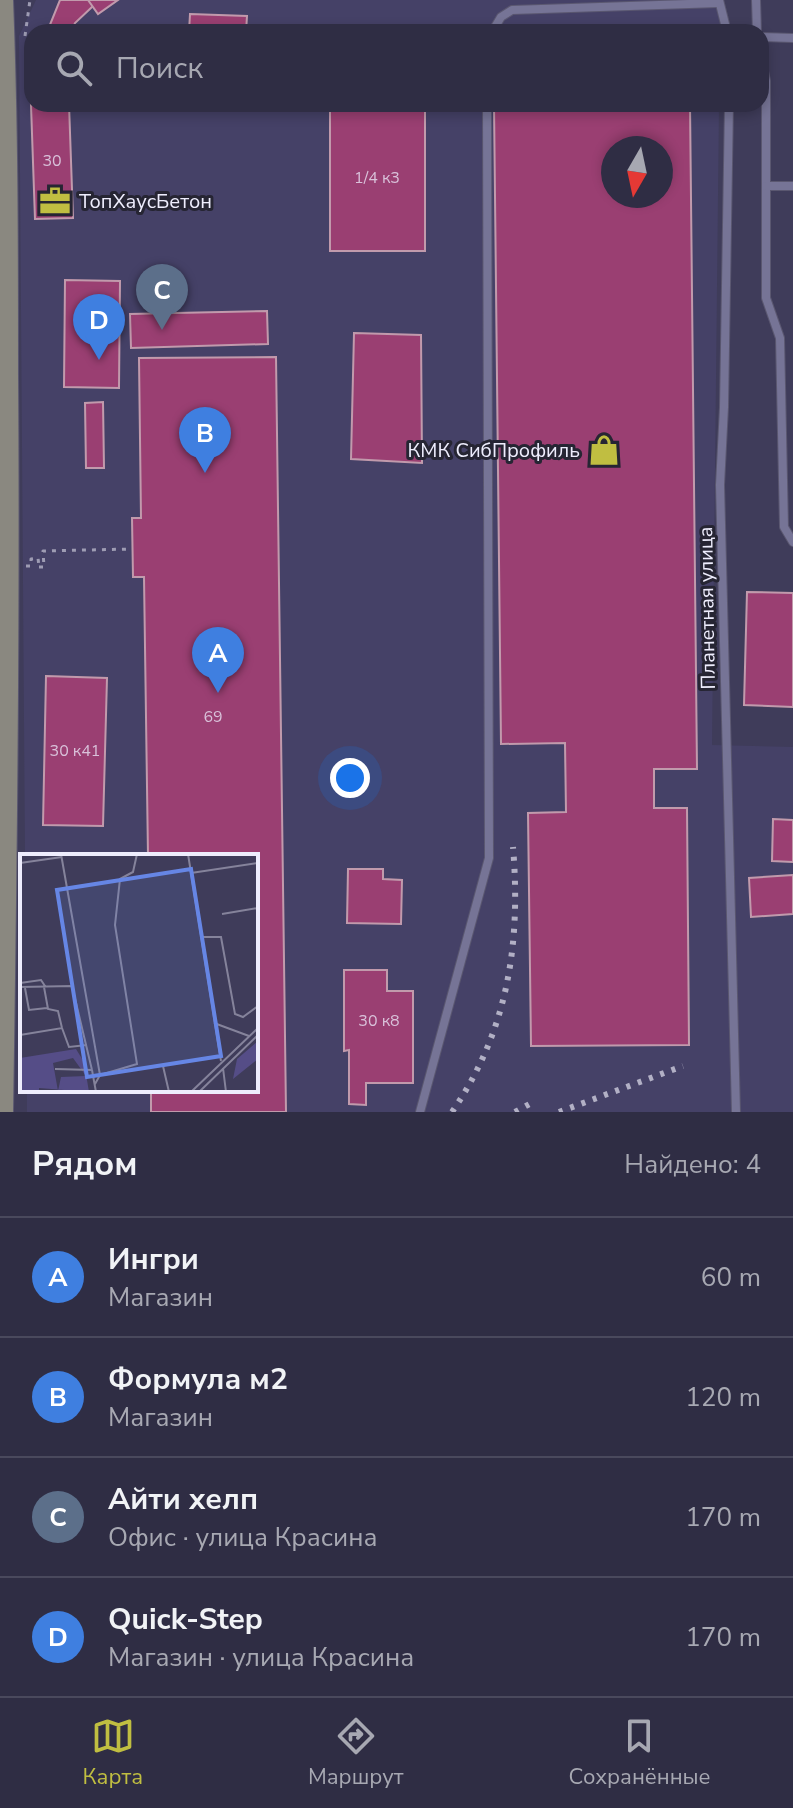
<!DOCTYPE html>
<html lang="ru">
<head>
<meta charset="utf-8">
<style>
  :root { --surface:#2f2d44; --page:#37354b; --text:#f1f3f6; --muted:#a7a8b2; --line:#4a495d; --accent:#c0be41 }
  body { margin:0; font-family:"Nunito Sans",sans-serif; background:var(--page); color:var(--text) }
  .compass { position:absolute; left:601px; top:136px; width:72px; height:72px; border-radius:50%; background:var(--surface); box-shadow:0 4px 12px #0003; rotate:189deg }
  .you { position:absolute; left:350px; top:778px; width:28px; height:28px; margin:-20px; border:6px solid #fff; border-radius:50%; background:#1a73e8; box-shadow:0 0 0 12px #1a73e833 }
  .badge { display:grid; place-items:center; width:52px; height:52px; border-radius:50%; background:var(--accent); color:#fff; font-size:26px; font-weight:700 }
  .pin { position:absolute; translate:-50% -66px; filter:drop-shadow(0 2px 4px #0008) }
  .pin::after { content:''; position:absolute; top:42px; width:28px; height:24px; background:inherit; clip-path:polygon(0 0,100% 0,50% 100%) }
  .list { margin:0; padding:0; list-style:none }
  h2 { display:flex; justify-content:space-between; align-items:center; height:104px; margin:0; padding:0 32px; font-size:34px }
  h2 small { font-size:26px; font-weight:400; color:var(--muted) }
  .list li { display:grid; grid-template-columns:52px 1fr auto; gap:24px; align-items:center; box-sizing:border-box; height:120px; padding:0 32px; border-top:2px solid var(--line) }
  .list b { display:block; font-size:30px; white-space:nowrap }
  .list p { margin:0; font-size:26px; white-space:nowrap; color:var(--muted) }
  .list em { font-size:26px; font-style:normal; color:var(--muted) }
  .icon { flex:none; width:44px; height:44px; fill:none; stroke:currentColor; stroke-width:2; stroke-linecap:round; stroke-linejoin:round }
  .map { position:relative; flex:none; width:793px; height:1112px; overflow:hidden }
  .search { position:absolute; background:var(--surface); box-shadow:0 4px 12px #0003; left:24px; right:24px; top:24px; height:88px; display:flex; align-items:center; gap:20px; box-sizing:border-box; padding:0 28px; border-radius:24px; color:var(--muted); font-size:30px }
  .sheet { height:584px; background:var(--surface) }
  nav { display:flex; justify-content:space-around; align-items:center; box-sizing:border-box; height:112px; border-top:2px solid var(--line); background:var(--surface); font-size:22px; color:var(--muted) }
  nav a { display:grid; justify-items:center; gap:4px }
  nav .on { color:var(--accent) }
  .map>svg:first-child { display:block }
  .built { fill:#454167; fill-rule:evenodd }
  .building { fill:#9a3f72; stroke:#c19aac; stroke-width:2; fill-rule:evenodd }
  .lines { fill:none; stroke-linecap:round; stroke-linejoin:round }
  .lane-casing { stroke:#5a5770; stroke-width:10 }
  .secondary-casing { stroke:#5a5770; stroke-width:22 }
  .path { stroke:#9e9cb3; stroke-width:3; stroke-dasharray:4 6; stroke-linecap:butt }
  .lane { stroke:#767496; stroke-width:8 }
  .secondary { stroke:#8a8880; stroke-width:20 }
  .rail { stroke:#b2b0c5; stroke-width:6; stroke-dasharray:4 8; stroke-linecap:butt }
  .labels { text-anchor:middle; dominant-baseline:central; stroke-width:6; stroke-linejoin:round; paint-order:stroke }
  .number-label { font-size:16px; fill:#d9c2da }
  .poi-label { font-size:20px; fill:#eeedfd; stroke:#262533; text-anchor:start }
  .street-label { font-size:20px; fill:#eeedfd; stroke:#262533 }
  .inset-road { fill:none; stroke:#85839b; stroke-width:2 }
  .view { fill:#6686e5; fill-opacity:0.15; stroke:#6686e5; stroke-width:4 }
  .inset-edge { fill:none; stroke:#eeedfd; stroke-width:4 }
</style>
</head>
<body>
<div class="map">
<svg width="793" height="1112" viewBox="0 0 793 1112">
  <rect width="100%" height="100%" fill="#3f3c5a"/>
  <path class="built" d="M36,0H720V32H32V104H719L712,745L793,747V1112H27V1090H256V856H25L19,36ZM613,148H661V196H613Z"/>
  <g class="building">
    <path d="M60,0H89L93,6L75,23L71,32H47Z"/>
    <path d="M88,0H118L98,14Z"/>
    <path d="M190,14L247,16L246,32H189Z"/>
    <path d="M29,48H32V104H69L73,218L35,219Z"/>
    <rect x="330" y="104" width="95" height="147"/>
    <path d="M494,104H690L697,769H654V808H687L689,1045L531,1046L528,813L566,812L565,743L501,744ZM613,148H661V196H613Z"/>
    <path d="M65,280L120,281L119,388L64,387Z"/>
    <path d="M267,311L268,344L131,348L130,314Z"/>
    <path d="M354,333L421,335L422,463L351,459Z"/>
    <path d="M276,357L286,1112H151V1090H256V856H148L144,577H133L132,518H141L139,358Z"/>
    <path d="M103,402L104,468H86L85,403Z"/>
    <path d="M747,592L793,593V707L744,705Z"/>
    <path d="M46,676L107,678L103,826L43,825Z"/>
    <path d="M773,819L793,820V862L772,861Z"/>
    <path d="M348,869H383V879L402,880L401,924L347,923Z"/>
    <path d="M793,875V914L751,917L749,878Z"/>
    <path d="M344,970H387V991H413V1083H366V1105L349,1104V1050L344,1051Z"/>
  </g>
  <g class="lines">
    <defs>
      <g id="lane">
        <path d="M719,0L727,32"/>
        <path d="M756,0L757,32"/>
        <path d="M492,32L501,17L512,10L718,3"/>
        <path d="M761,37L793,38"/>
        <path d="M761,57L766,81V298L780,338L784,527L793,542"/>
        <path d="M729,104L724,407L720,485L736,1112"/>
        <path d="M766,186H793"/>
        <path d="M420,1112L489,858L487,104"/>
      </g>
      <path id="secondary" d="M3,0C8,125 8,250 8,375C10,620 7,866 3,1112"/>
    </defs>
    <use href="#lane" class="lane-casing"/>
    <use href="#secondary" class="secondary-casing"/>
    <g class="path">
      <path d="M25,36L30,0"/>
      <path d="M26,566H31V559L38,558L39,567"/>
      <path d="M39,567H44L43,551L132,549"/>
    </g>
    <use href="#lane" class="lane"/>
    <use href="#secondary" class="secondary"/>
    <g class="rail">
      <path d="M452,1112C508,1031 521,943 513,847"/>
      <path d="M515,1112L535,1101"/>
      <path d="M559,1112L683,1066"/>
    </g>
  </g>
  <defs>
    <symbol id="office-bare" viewBox="-9 -9 18 18"><path d="M-6-3h4V-5.5h4V-3h4V5H-6ZM-1-4.5V-3h2v-1.5ZM-6 0V1H6V0Z" fill="#c0be41" stroke="#262533" stroke-width="2.5" paint-order="stroke"/></symbol>
    <symbol id="shop-bare" viewBox="-9 -9 18 18"><path d="M-5-2.5h2.3a2.7 3.5 0 0 1 5.4 0H5L5.5 6h-11ZM-1.5-2.5h3a1.5 2.3 0 0 0-3 0Z" fill="#c0be41" stroke="#262533" stroke-width="2.5" paint-order="stroke"/></symbol>
  </defs>
  <g fill-rule="evenodd">
    <use href="#office-bare" x="33" y="179" width="44" height="44"/>
    <use href="#shop-bare" x="582" y="428" width="44" height="44"/>
  </g>
  <g class="labels">
    <g class="number-label">
      <text x="52" y="161">30</text>
      <text x="377" y="178">1/4 к3</text>
      <text x="213" y="717">69</text>
      <text x="75" y="751">30 к41</text>
      <text x="379" y="1021">30 к8</text>
    </g>
    <g class="poi-label">
      <text x="79" y="201">ТопХаусБетон</text>
      <text x="580" y="450" text-anchor="end">КМК СибПрофиль</text>
    </g>
    <g class="street-label">
      <text transform="translate(707 608) rotate(-91)">Планетная улица</text>
    </g>
  </g>
  <g transform="translate(20 854)">
    <rect width="238" height="238" fill="#3f3c5a"/>
    <path d="M238,187V205L213,225L217,205ZM56,195L64,208L69,238L19,234V238H0V204ZM53,204L66,222L41,223L38,237L33,209Z" fill="#554d87" fill-rule="evenodd"/>
    <path class="inset-road" d="M41,0L80,221L75,230M168,0L201,207M0,9L42,3M171,19L238,9M202,60L238,54M181,83H201L215,160L223,163L238,152M0,129L21,126L25,132M0,133L52,132L72,216M24,133L28,155L38,157L42,174M5,134L9,156L27,154M194,169L229,182M0,181L42,174L49,193L67,191M143,212L149,238M203,214L206,238M35,215L72,216L76,238M80,221L117,210L95,71L100,25L113,18L117,0M171,238L238,174M179,238L238,181"/>
    <path class="view" d="M171,15L201,202L67,223L37,36Z"/>
    <rect width="238" height="238" class="inset-edge"/>
  </g>
</svg>
<svg class="compass" viewBox="-18 -18 36 36"><path d="M0-13l5 13h-10z" fill="#e53935"/><path d="M0 13l5-13h-10z" fill="#a7a8b2"/></svg>
<div class="you"></div>
<div class="pin badge" style="left:218px;top:693px;background:#3f7fe0">A</div>
<div class="pin badge" style="left:205px;top:473px;background:#3f7fe0">B</div>
<div class="pin badge" style="left:162px;top:330px;background:#5c6f8a">C</div>
<div class="pin badge" style="left:99px;top:360px;background:#3f7fe0">D</div>
<div class="search"><svg class="icon" aria-label="search" viewBox="0 0 24 24"><circle cx="10" cy="10" r="6"/><path d="M15 15l6 6"/></svg>Поиск</div>
</div>
<section class="sheet">
<h2>Рядом<small>Найдено: 4</small></h2>
<ul class="list">
<li><span class="badge" style="background:#3f7fe0">A</span><div><b>Ингри</b><p>Магазин</p></div><em>60 m</em></li>
<li><span class="badge" style="background:#3f7fe0">B</span><div><b>Формула м2</b><p>Магазин</p></div><em>120 m</em></li>
<li><span class="badge" style="background:#5c6f8a">C</span><div><b>Айти хелп</b><p>Офис · улица Красина</p></div><em>170 m</em></li>
<li><span class="badge" style="background:#3f7fe0">D</span><div><b>Quick-Step</b><p>Магазин · улица Красина</p></div><em>170 m</em></li>
</ul>
</section>
<nav>
<a class="on"><svg class="icon" aria-label="map" viewBox="0 0 24 24"><path d="M3 6l6-2 6 2 6-2v14l-6 2-6-2-6 2zM9 4v14M15 6v14"/></svg>Карта</a>
<a><svg class="icon" aria-label="directions" viewBox="0 0 24 24"><path d="M12 3l9 9-9 9-9-9zM9 14v-3h6M13 9l2 2-2 2"/></svg>Маршрут</a>
<a><svg class="icon" aria-label="saved" viewBox="0 0 24 24"><path d="M7 4h10v16l-5-4-5 4z"/></svg>Сохранённые</a>
</nav>
</body>
</html>
